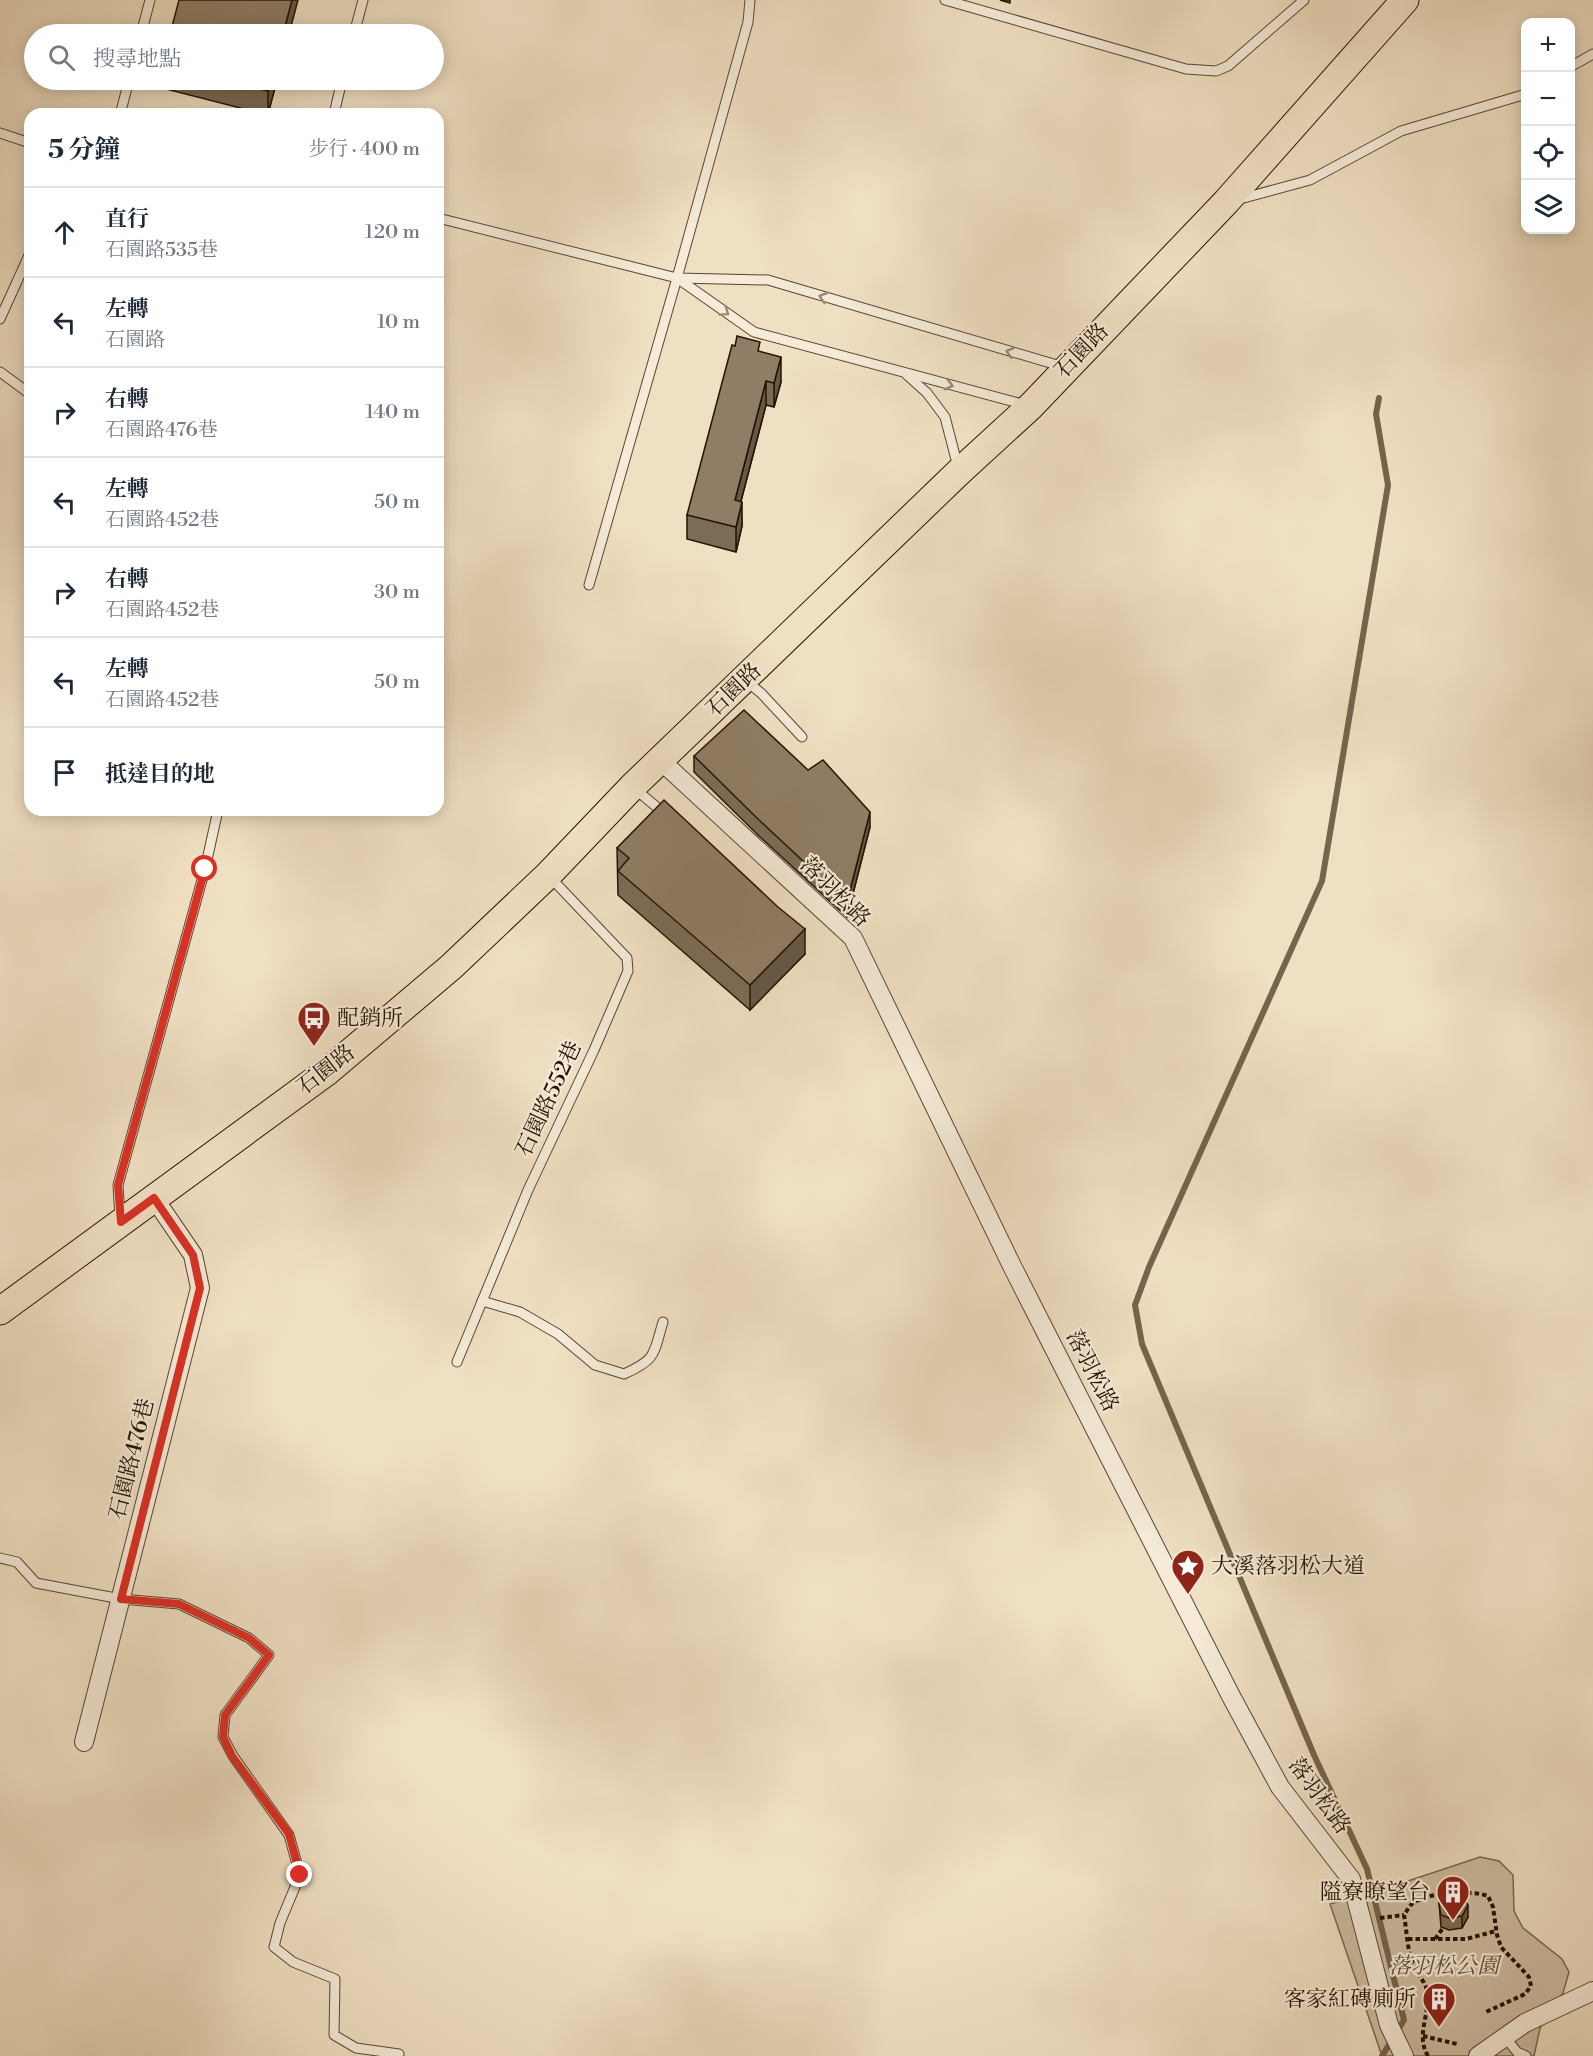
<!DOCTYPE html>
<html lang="zh-TW">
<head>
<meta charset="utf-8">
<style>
  :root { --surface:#fff; --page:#f2f2f3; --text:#1f2937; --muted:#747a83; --line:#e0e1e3 }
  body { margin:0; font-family:"Libre Bodoni","Noto Serif TC",serif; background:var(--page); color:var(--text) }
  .controls { position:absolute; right:18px; top:18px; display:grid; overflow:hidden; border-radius:12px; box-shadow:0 3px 15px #0003 }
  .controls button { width:54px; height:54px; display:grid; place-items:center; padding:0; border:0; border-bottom:2px solid var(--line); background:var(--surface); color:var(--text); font:30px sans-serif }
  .stop { position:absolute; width:18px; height:18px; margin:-14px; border:4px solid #d93025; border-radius:50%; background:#fff }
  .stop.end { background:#d93025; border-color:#fff; box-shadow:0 2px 6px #0008 }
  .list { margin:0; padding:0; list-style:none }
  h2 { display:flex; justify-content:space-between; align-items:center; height:78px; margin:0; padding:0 24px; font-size:26px }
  h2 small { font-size:20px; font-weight:400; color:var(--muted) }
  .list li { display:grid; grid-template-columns:39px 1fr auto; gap:18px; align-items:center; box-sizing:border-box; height:90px; padding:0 24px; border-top:2px solid var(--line) }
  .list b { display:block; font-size:22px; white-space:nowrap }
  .list p { margin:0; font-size:20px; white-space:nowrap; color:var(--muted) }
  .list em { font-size:20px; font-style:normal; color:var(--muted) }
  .icon { flex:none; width:33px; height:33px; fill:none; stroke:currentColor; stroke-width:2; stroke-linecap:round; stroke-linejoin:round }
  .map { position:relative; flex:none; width:1593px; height:2056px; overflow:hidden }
  .search { position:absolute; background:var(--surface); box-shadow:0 3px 15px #0003; left:24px; top:24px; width:420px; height:66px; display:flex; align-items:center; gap:15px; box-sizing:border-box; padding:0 21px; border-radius:33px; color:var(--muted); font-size:22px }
  .panel { position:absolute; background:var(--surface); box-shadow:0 3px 15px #0003; left:24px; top:108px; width:420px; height:708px; border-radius:18px }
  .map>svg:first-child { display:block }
  .green { fill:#cebda2; stroke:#7a6851; stroke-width:1.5 }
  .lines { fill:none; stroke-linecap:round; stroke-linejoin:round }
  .stream { stroke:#76644d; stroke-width:6 }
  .service-casing { stroke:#584631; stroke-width:11 }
  .minor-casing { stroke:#584631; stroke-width:20 }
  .primary-casing { stroke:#261200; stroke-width:29 }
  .path { stroke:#261200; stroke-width:4; stroke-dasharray:4.5 3; stroke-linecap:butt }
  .service { stroke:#f5ebd8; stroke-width:9 }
  .minor { stroke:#f5ebd8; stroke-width:18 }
  .primary { stroke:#f0e0c3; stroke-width:27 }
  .wall { fill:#7b6c57; stroke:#261200; stroke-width:1.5 }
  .shaded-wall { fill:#645847; stroke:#261200; stroke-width:1.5 }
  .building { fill:#8f7d65; stroke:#261200; stroke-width:1.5 }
  .oneway { stroke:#988977 }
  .route { stroke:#d93025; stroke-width:8 }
  .labels { text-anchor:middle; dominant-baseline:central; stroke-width:4.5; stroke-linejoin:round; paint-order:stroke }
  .street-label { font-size:22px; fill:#261200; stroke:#f5ebd8 }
  .poi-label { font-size:22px; fill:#261200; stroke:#f5ebd8; text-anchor:start }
  .park-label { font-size:22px; font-style:italic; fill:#614e39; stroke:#f5ebd8 }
</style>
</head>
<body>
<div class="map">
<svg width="1593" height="2056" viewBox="0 0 1593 2056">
  <rect width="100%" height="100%" fill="#f0e0c3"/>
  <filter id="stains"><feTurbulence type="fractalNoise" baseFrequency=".00333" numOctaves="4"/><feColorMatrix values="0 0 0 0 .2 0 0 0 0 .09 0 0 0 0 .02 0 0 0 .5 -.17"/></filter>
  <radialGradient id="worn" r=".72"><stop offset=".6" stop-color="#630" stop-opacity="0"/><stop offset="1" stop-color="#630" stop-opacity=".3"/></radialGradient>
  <path class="green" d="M1480,1857L1499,1861L1513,1875L1514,1911L1523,1928L1562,1959L1569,1972L1563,1993L1540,2028L1534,2056H1382L1330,1904L1384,1889Z"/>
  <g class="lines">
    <path class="stream" d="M1379,398L1376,414L1388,485L1322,881L1149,1267L1135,1305L1142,1344L1314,1755L1367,1869L1404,2020L1382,2056"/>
    <defs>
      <g id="service">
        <path d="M945,0L1186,69L1216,71L1228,66L1304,0"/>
        <path d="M141,34L150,0"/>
        <path d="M354,34L363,0"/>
        <path d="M1570,67L1593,54"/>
        <path d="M122,114L121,111L129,80"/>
        <path d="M334,114L342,80"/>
        <path d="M0,133L30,143"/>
        <path d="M1240,199L1310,180L1401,131L1526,94"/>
        <path d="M438,218L677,278L768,280L1064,367"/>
        <path d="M677,278L754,332L1026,405"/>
        <path d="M0,319L30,253"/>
        <path d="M0,372L30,394"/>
        <path d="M907,375L927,393L945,417L958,467"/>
        <path d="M589,585L677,278L748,22L750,0"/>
        <path d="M746,681L761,693L802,737"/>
        <path d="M634,788L665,814"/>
        <path d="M120,1217L118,1185L205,869L218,810"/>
        <path d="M482,1301L520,1312L558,1334L595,1365L624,1374C657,1359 653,1355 663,1322"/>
        <path d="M457,1362L528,1190L594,1050L628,971L627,958L549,876"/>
        <path d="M0,1558L17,1562L36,1583L121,1599L179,1604L249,1638L269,1655L225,1715L223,1737L233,1756L289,1835L300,1875L280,1923L274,1947L293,1962L335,1979L334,2035L356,2048L399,2054"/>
        <path d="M1505,2037L1517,2052L1526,2056"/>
      </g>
      <g id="minor">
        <path d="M660,760L853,938L1013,1268L1232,1698L1280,1787L1351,1879L1389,2025L1404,2056"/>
        <path d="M84,1742L200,1288L193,1255L154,1198"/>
        <path d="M1478,2056L1525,2023L1593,1991"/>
      </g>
      <path id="primary" d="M0,1311L328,1071L451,967L548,875L632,787L959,472L1031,406L1226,202L1405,0"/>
    </defs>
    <use href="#service" class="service-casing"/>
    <use href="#minor" class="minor-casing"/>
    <use href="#primary" class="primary-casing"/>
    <g class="path">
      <path d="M1380,1918L1404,1915"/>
      <path d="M1408,1939H1466L1496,1931"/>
      <path d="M1435,1939L1443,1928"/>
      <path d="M1423,2036L1457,2044"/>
      <path d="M1428,2056C1415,2035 1431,2013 1427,1991C1426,1982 1417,1975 1414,1966C1407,1951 1407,1932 1404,1915C1407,1911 1409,1906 1413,1903C1428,1892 1471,1890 1488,1896L1493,1907L1497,1935L1501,1947L1529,1977L1531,1986L1525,1994L1486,2012"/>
    </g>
    <use href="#service" class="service"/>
    <use href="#minor" class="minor"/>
    <use href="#primary" class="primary"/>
  </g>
  <g class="wall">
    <path d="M1000,0H1010V3Z"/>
    <path d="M162,80H277L268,114H264L162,88Z"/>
    <path d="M760,352L781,382L774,407L766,405L741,501L742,526L736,552L687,539V515Z"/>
    <path d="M694,756L870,827L847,917L759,836L694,772Z"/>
    <path d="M617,848L805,954L750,1010L618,895Z"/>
    <path d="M1439,1903L1468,1917L1462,1928L1449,1930L1441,1927Z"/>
  </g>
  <g class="shaded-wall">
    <path d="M292,0H298L289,34H283Z"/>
    <path d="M271,80H277L268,114V91Z"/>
    <path d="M781,357V382L774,407V383Z"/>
    <path d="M766,381V405L735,524V500Z"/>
    <path d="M742,502V526L736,552V527Z"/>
    <path d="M870,812V827L847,917V902Z"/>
    <path d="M805,929V954L750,1010V985Z"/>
    <path d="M1468,1905V1917L1462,1928V1916Z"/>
  </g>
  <g class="building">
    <path d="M179,0H292L283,34H170Z"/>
    <path d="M225,80H271L268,91Z"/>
    <path d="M737,336L760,342L758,351L781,357L774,383L766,381L735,500L742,502L736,527L687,515L732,345L735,346Z"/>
    <path d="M744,710L808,770L823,760L870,812L847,902L759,820L694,756Z"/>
    <path d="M664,800L778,907L805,929L750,985L618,871L629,858L617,848Z"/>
    <path d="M1462,1895L1468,1905L1462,1916L1449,1918L1441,1915L1439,1903L1445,1896Z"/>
  </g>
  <defs><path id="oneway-chevron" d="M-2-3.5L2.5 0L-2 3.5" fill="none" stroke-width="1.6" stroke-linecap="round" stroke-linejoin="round" transform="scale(1.5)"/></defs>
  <g class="oneway">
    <use href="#oneway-chevron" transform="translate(823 297) rotate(-163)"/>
    <use href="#oneway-chevron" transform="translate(725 312) rotate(35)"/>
    <use href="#oneway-chevron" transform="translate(1010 352) rotate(-164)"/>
    <use href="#oneway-chevron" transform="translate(949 385) rotate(15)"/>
  </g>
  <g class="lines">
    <path class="route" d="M205,869L118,1185L121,1222L154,1198L193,1255L200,1288L121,1599L179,1604L249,1638L269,1655L225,1715L223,1737L232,1756L289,1834L300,1875"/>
  </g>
  <defs>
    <symbol id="bus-pin" viewBox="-11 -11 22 30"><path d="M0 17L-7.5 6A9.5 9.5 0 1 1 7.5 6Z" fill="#8f2418" stroke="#f5ebd8"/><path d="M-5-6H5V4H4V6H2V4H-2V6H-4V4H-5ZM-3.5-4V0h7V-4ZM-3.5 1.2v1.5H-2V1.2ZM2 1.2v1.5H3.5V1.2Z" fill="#fff"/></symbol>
    <symbol id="sight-pin" viewBox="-11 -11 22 30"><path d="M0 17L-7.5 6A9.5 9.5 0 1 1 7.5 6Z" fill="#8f2418" stroke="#f5ebd8"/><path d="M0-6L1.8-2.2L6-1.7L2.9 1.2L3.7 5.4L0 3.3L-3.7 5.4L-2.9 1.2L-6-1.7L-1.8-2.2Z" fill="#fff"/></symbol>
    <symbol id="building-pin" viewBox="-11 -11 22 30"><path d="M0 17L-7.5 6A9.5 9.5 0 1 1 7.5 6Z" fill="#8f2418" stroke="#f5ebd8"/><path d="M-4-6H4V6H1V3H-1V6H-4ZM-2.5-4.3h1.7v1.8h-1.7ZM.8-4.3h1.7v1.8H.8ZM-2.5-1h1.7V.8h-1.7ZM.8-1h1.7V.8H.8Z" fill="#fff"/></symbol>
  </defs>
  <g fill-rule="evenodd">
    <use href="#bus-pin" x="295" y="999" width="38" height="52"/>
    <use href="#sight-pin" x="1169" y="1547" width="38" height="52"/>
    <use href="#building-pin" x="1434" y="1873" width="38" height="52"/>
    <use href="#building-pin" x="1420" y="1980" width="38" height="52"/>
  </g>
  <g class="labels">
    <g class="street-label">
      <text transform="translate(1082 351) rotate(-46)">石園路</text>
      <text transform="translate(734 690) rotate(-44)">石園路</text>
      <text transform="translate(835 892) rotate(45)">落羽松路</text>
      <text transform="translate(326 1070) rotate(-38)">石園路</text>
      <text transform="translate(549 1099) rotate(-65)">石園路552巷</text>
      <text transform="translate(1092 1371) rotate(63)">落羽松路</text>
      <text transform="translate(132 1459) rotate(-76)">石園路476巷</text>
      <text transform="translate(1319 1796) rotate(54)">落羽松路</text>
    </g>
    <g class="poi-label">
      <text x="337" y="1018">配銷所</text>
      <text x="1211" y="1566">大溪落羽松大道</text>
      <text x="1430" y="1892" text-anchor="end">隘寮瞭望台</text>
      <text x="1416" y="1999" text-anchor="end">客家紅磚廁所</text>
    </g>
    <g class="park-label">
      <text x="1444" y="1966">落羽松公園</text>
    </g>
  </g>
  <rect width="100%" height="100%" filter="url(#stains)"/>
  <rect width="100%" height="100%" fill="url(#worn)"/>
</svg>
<div class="controls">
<button>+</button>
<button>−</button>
<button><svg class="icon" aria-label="locate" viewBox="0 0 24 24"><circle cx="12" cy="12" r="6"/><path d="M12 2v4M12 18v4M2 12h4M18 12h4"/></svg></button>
<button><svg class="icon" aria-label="layers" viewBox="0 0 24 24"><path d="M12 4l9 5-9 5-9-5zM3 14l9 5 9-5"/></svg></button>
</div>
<div class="stop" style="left:205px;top:869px"></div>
<div class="stop end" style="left:300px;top:1875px"></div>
<div class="search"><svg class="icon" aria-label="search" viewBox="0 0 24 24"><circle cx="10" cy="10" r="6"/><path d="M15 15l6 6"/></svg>搜尋地點</div>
<section class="panel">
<h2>5 分鐘<small>步行 · 400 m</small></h2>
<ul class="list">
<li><svg class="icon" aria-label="ahead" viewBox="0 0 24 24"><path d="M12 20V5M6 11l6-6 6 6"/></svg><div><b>直行</b><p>石園路535巷</p></div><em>120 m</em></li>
<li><svg class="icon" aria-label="left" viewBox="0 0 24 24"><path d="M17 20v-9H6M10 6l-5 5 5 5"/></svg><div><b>左轉</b><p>石園路</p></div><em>10 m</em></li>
<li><svg class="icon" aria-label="right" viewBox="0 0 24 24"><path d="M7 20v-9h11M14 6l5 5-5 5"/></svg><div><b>右轉</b><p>石園路476巷</p></div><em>140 m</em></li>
<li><svg class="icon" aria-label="left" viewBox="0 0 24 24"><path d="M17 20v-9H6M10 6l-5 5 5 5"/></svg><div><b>左轉</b><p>石園路452巷</p></div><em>50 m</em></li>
<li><svg class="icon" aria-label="right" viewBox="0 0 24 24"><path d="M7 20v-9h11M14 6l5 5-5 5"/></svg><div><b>右轉</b><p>石園路452巷</p></div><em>30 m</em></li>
<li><svg class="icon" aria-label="left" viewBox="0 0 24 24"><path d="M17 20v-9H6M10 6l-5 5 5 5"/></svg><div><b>左轉</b><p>石園路452巷</p></div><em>50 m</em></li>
<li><svg class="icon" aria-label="arrive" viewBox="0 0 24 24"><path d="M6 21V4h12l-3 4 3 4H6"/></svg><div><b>抵達目的地</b></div></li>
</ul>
</section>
</div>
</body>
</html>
